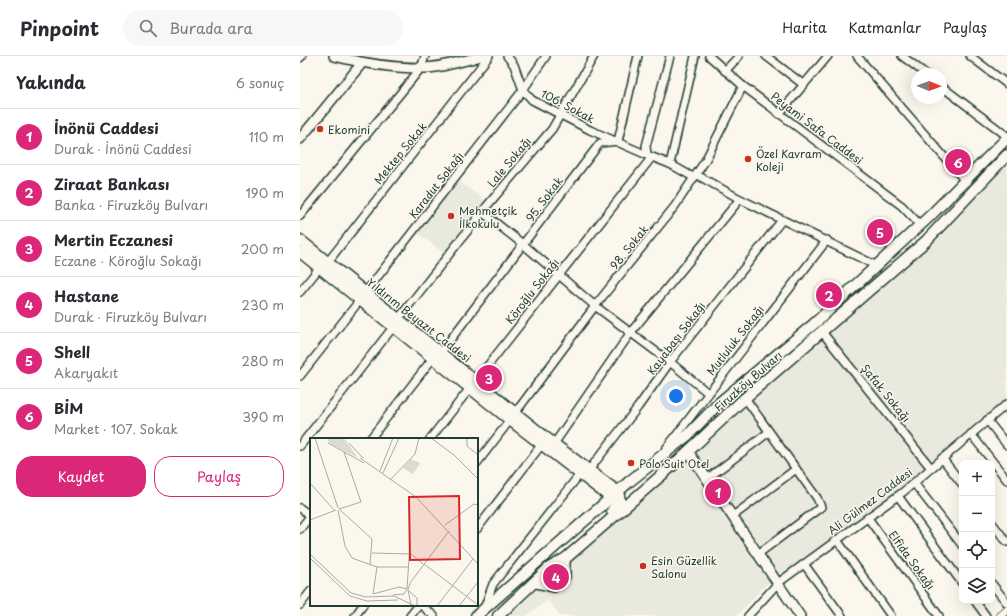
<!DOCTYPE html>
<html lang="tr">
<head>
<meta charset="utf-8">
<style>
  :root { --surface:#fff; --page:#f7f7f7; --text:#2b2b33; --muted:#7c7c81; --line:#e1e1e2; --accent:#db2777 }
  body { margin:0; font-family:"Playpen Sans",sans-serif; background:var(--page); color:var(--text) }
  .controls { position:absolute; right:12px; bottom:12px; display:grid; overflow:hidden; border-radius:8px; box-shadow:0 4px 16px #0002 }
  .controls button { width:36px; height:36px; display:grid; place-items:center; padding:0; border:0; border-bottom:1px solid var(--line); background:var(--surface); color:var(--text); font:20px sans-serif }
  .compass { position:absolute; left:611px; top:12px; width:36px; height:36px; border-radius:50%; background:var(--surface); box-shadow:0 4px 16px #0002; rotate:91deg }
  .you { position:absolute; left:376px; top:340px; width:14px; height:14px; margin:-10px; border:3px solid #fff; border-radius:50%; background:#1a73e8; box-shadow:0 0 0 6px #1a73e833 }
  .badge { display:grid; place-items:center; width:26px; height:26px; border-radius:50%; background:var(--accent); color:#fff; font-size:13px; font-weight:700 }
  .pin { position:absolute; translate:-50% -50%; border:2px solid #fff; box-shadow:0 1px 4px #0006 }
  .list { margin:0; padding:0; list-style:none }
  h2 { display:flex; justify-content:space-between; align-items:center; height:52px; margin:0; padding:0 16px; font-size:17px }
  h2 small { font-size:13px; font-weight:400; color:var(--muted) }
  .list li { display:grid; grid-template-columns:26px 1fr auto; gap:12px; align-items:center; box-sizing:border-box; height:56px; padding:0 16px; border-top:1px solid var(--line) }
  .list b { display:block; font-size:15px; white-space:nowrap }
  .list p { margin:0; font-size:13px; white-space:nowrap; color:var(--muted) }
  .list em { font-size:13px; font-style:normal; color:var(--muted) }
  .actions { display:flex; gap:8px; padding:12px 16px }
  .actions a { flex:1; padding:9px 0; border:1px solid var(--accent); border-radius:16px; text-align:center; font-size:14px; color:var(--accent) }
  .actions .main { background:var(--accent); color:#fff }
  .icon { flex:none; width:22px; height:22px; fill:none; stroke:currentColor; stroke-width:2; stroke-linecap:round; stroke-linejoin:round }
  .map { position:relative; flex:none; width:707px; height:560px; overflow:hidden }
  header { display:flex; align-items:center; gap:24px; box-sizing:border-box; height:56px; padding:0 20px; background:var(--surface); border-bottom:1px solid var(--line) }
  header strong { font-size:19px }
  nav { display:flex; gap:22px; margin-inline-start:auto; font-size:14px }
  .search { width:280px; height:36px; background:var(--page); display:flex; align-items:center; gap:10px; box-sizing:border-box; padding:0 14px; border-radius:22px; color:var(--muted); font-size:15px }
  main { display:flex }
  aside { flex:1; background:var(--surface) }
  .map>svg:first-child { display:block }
  .built { fill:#eae9de }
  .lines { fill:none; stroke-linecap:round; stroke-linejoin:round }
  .street-casing { stroke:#1f3d34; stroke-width:10 }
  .secondary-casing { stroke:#1f3d34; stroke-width:12 }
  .primary-casing { stroke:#1f3d34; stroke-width:13 }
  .street { stroke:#fbf7ec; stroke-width:7 }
  .secondary { stroke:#fbf7ec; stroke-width:9 }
  .primary { stroke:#fbf7ec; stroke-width:10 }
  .poi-dot { fill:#c8321e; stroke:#fbf7ec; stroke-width:1.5 }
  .labels { text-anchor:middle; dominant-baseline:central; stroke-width:3; stroke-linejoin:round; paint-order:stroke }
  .street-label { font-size:11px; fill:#1f3d34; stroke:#fbf7ec }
  .poi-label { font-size:11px; fill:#1f3d34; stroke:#fbf7ec; text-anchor:start }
  .inset-road { fill:none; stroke:#a3ada2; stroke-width:1 }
  .view { fill:#d62828; fill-opacity:0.15; stroke:#d62828; stroke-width:2 }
  .inset-edge { fill:none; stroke:#1f3d34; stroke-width:2 }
</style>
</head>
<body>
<header>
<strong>Pinpoint</strong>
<div class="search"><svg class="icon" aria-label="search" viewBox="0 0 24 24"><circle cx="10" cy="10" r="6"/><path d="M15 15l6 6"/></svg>Burada ara</div>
<nav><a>Harita</a><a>Katmanlar</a><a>Paylaş</a></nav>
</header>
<main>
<aside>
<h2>Yakında<small>6 sonuç</small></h2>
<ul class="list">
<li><span class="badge">1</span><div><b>İnönü Caddesi</b><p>Durak · İnönü Caddesi</p></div><em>110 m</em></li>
<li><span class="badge">2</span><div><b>Ziraat Bankası</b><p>Banka · Firuzköy Bulvarı</p></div><em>190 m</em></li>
<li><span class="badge">3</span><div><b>Mertin Eczanesi</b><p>Eczane · Köroğlu Sokağı</p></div><em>200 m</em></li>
<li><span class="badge">4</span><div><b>Hastane</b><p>Durak · Firuzköy Bulvarı</p></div><em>230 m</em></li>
<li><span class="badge">5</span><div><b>Shell</b><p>Akaryakıt</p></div><em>280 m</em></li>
<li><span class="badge">6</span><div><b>BİM</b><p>Market · 107. Sokak</p></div><em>390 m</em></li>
</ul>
<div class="actions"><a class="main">Kaydet</a><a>Paylaş</a></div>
</aside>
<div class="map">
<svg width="707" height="560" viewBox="0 0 707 560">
  <rect width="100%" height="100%" fill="#fbf7ec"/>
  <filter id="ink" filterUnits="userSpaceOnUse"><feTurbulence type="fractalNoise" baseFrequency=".025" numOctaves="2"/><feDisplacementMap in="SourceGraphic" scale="8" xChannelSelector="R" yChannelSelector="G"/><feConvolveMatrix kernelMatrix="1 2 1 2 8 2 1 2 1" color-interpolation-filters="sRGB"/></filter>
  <g filter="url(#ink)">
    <g class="built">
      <path d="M707,108V344L544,477L467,528L436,560H260L248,544L226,560H204L623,194Z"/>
      <path d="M156,123L187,146L146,199L115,175Z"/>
    </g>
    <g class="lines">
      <defs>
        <g id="street">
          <path d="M207,0L214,9L223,34L232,44L290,74L347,99"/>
          <path d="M370,0L346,90L347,99L370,108L393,121"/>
          <path d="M409,0L443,30L602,150L620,169"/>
          <path d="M466,0L504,29"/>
          <path d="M557,0L666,126"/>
          <path d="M602,0L626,18"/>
          <path d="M670,0L707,28"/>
          <path d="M0,2L2,0"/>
          <path d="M425,15L439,0"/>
          <path d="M641,30L707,80"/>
          <path d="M479,58L528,0"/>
          <path d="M370,108L395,0"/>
          <path d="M397,119L440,143"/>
          <path d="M182,156L224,189L295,250L370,306L408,337"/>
          <path d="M0,160L121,12L125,0"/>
          <path d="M27,207L189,0"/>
          <path d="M0,236L20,211"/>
          <path d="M65,237L223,34L246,0"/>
          <path d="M99,262L187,150L252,73L294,0"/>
          <path d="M522,276L631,412"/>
          <path d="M141,296L300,87L318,85L338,0"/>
          <path d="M0,320L60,244"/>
          <path d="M445,342L517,442L521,451L458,498"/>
          <path d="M216,356L295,250L375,150L405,105L443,30"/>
          <path d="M687,364L707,389"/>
          <path d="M671,378L707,424"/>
          <path d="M70,383L133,302"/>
          <path d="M130,383L352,101"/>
          <path d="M254,388L331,276L440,143L577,210"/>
          <path d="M0,390L94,270"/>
          <path d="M365,394L527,184"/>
          <path d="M642,402L662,428"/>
          <path d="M177,407L210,364"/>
          <path d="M289,414L338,351L370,306L482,164"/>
          <path d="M408,422L469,376"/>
          <path d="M614,427L662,489"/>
          <path d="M598,440L662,527"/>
          <path d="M0,452L11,460"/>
          <path d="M433,460L496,413"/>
          <path d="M568,462L639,560"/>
          <path d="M692,467L707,486"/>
          <path d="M0,473L11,459"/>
          <path d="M177,473L242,388"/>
          <path d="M537,484L591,560"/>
          <path d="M504,508L542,560"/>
          <path d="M232,527L254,532L266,521V502"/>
          <path d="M692,528L707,547"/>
          <path d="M675,545L686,560"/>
          <path d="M0,549L11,535"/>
          <path d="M121,549L134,560"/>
          <path d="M185,550L193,528L280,418"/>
          <path d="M55,560L63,549"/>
          <path d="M110,560L119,549"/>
          <path d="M448,560L478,527L603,436L707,348"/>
          <path d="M700,560L707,554"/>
        </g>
        <g id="secondary">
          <path d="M34,0C62,7 92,12 121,12C141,12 162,5 182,0"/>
          <path d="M0,83L62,7"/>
          <path d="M388,395L500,560"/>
        </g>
        <g id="primary">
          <path d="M0,184L254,388L318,436L320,444L312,455"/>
          <path d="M0,196L210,364L315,445"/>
          <path d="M176,560L330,425L388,379L419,347L515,267L631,159L707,82"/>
          <path d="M198,560L249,512L266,502L379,404L445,342L626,185L707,99"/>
        </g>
      </defs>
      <use href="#street" class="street-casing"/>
      <use href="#secondary" class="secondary-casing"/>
      <use href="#primary" class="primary-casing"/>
      <use href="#street" class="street"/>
      <use href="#secondary" class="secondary"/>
      <use href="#primary" class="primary"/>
    </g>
  </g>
  <g class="poi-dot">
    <circle cx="20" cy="73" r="4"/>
    <circle cx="448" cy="103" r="4"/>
    <circle cx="151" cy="160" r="4"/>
    <circle cx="331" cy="407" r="4"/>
    <circle cx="343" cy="510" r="4"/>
  </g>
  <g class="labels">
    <g class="street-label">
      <text transform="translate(268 50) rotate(28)">106. Sokak</text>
      <text transform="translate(517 72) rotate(37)">Peyami Safa Caddesi</text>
      <text transform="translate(100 97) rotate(-51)">Mektep Sokak</text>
      <text transform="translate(209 106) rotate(-50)">Lale Sokağı</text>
      <text transform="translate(136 129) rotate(-52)">Karadut Sokağı</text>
      <text transform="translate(244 143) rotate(-53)">95. Sokak</text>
      <text transform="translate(329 191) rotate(-51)">98. Sokak</text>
      <text transform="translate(232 235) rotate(-52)">Köroğlu Sokağı</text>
      <text transform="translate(119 264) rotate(38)">Yıldırım Beyazıt Caddesi</text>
      <text transform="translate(376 282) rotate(-53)">Kayabaşı Sokağı</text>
      <text transform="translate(435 284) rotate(-52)">Mutluluk Sokağı</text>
      <text transform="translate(448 325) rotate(-41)">Firuzköy Bulvarı</text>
      <text transform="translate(586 337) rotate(51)">Şafak Sokağı</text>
      <text transform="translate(570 445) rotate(-37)">Ali Gülmez Caddesi</text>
      <text transform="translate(612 504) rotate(54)">Elfida Sokağı</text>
    </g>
    <g class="poi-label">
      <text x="28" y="73">Ekomini</text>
      <text x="456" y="97">Özel Kavram<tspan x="456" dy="13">Koleji</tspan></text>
      <text x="159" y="154">Mehmetçik<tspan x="159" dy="13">İlkokulu</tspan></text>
      <text x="339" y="407">Polo Suit Otel</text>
      <text x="351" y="504">Esin Güzellik<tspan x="351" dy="13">Salonu</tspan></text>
    </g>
  </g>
  <g transform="translate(10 382)">
    <rect width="168" height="168" fill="#fbf7ec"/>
    <path d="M17,0H34L48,20L19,5ZM101,21L110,25L103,36L93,30Z" fill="#dbdcd1"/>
    <path class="inset-road" d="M5,0L28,70M121,0L144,17L168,41M157,0V8L168,17M18,5L54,25M39,5L53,20M50,20L106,59L168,126M70,33L83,0M73,35L89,0M81,41L105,16L109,0M0,45L25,73M29,71L51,64L34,14M29,71L62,101L60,127M28,72L35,108L42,120L67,129H99M0,82L26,72M135,87L164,66L168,67M62,115L101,116M0,116L41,155L56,159L84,158L105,168M101,116L113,126M0,120L40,158L57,163L88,162M114,126L168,167M67,129L63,156L89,149L97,151L100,105M99,153L107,160V168M83,157L94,156L97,151M101,167L98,152L100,145L139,93M127,168L163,121M149,168L168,144"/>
    <path class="view" d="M149,58L150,121L100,122L99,59Z"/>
    <rect width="168" height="168" class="inset-edge"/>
  </g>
</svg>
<div class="controls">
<button>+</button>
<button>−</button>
<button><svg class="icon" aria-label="locate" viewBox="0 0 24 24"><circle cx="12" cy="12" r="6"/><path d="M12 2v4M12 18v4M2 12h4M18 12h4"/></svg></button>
<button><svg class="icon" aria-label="layers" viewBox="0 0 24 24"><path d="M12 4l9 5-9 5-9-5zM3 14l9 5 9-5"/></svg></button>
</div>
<svg class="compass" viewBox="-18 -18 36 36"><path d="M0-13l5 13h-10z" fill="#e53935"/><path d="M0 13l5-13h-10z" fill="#7c7c81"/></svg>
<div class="you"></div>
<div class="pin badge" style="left:418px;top:436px">1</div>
<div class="pin badge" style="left:529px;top:239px">2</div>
<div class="pin badge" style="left:189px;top:322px">3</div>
<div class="pin badge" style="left:256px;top:521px">4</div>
<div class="pin badge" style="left:580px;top:176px">5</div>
<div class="pin badge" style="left:658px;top:106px">6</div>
</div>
</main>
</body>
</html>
